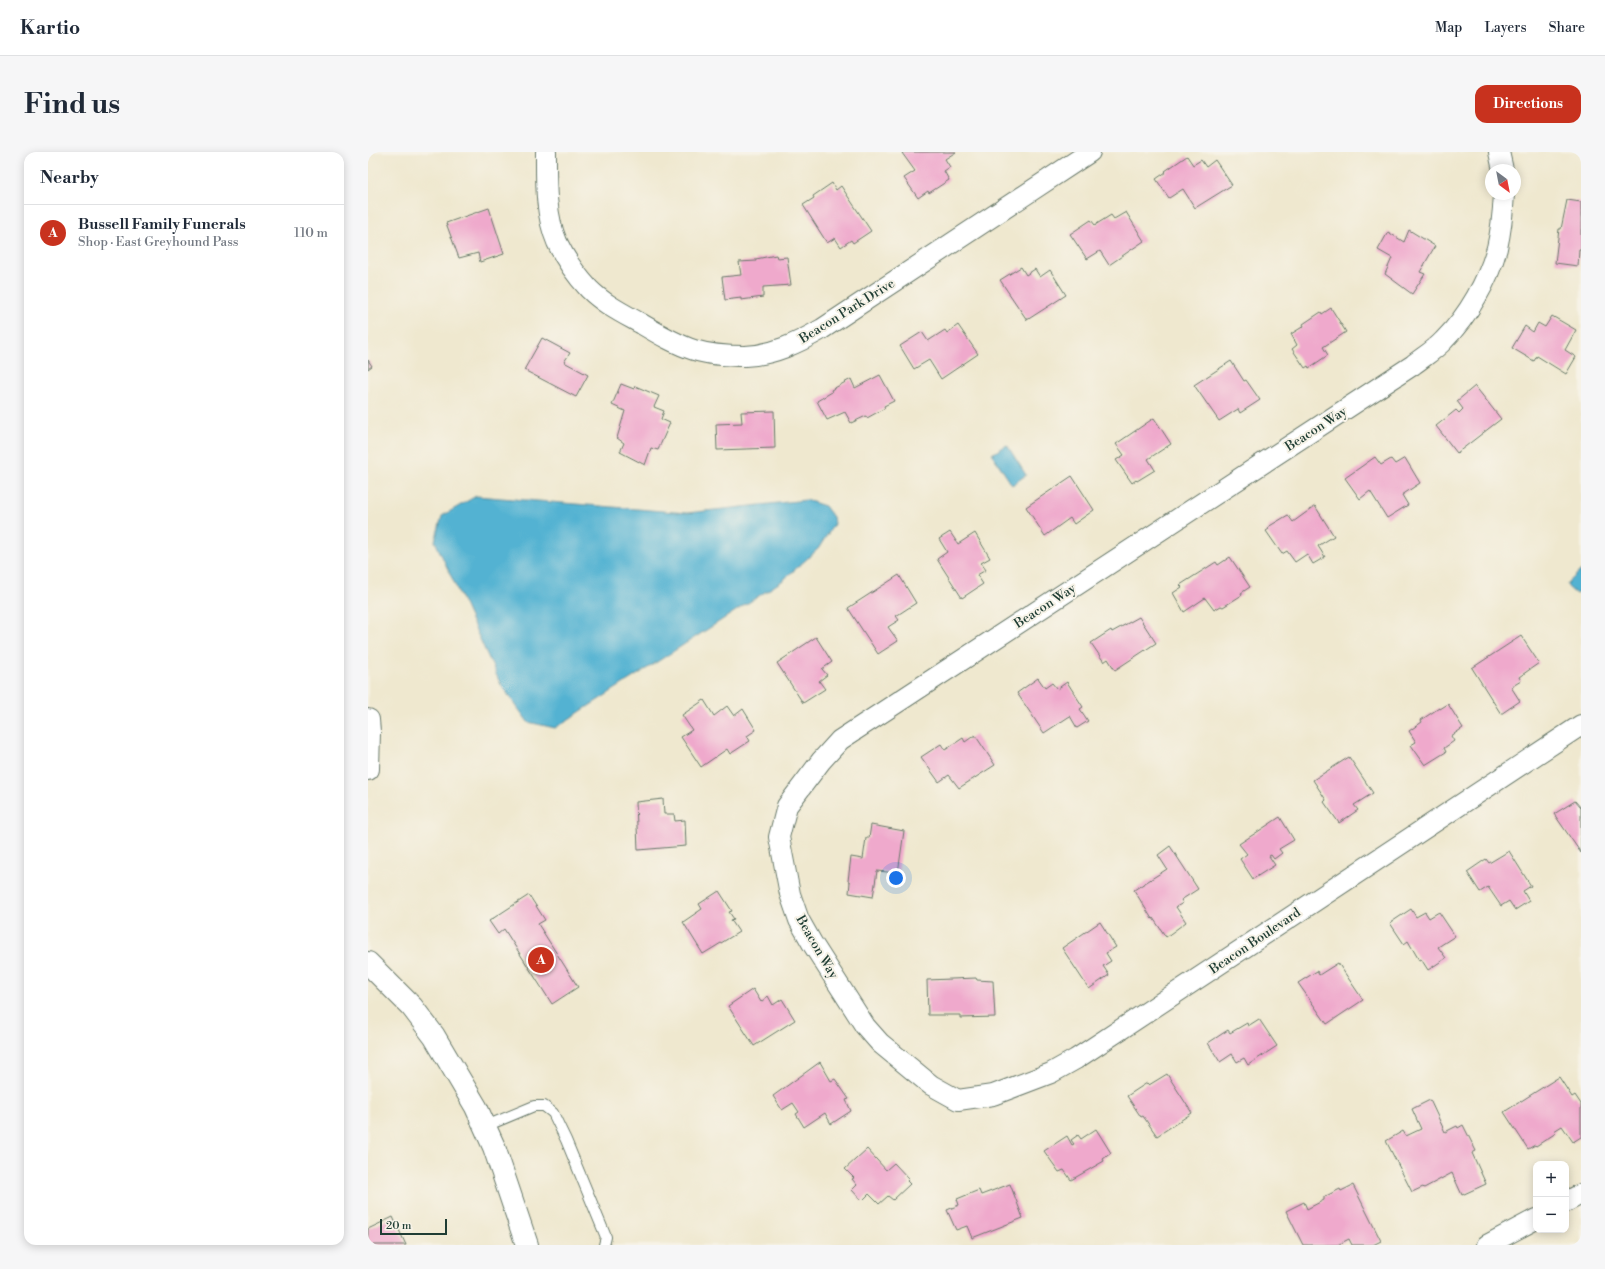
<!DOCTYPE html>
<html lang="en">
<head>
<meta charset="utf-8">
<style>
  :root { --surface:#fff; --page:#f6f6f7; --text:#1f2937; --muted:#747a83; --line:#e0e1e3; --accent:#c8321e }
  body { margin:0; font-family:"Libre Bodoni",serif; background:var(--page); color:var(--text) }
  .controls { position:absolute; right:12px; bottom:12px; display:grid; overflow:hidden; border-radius:8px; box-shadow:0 2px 10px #0003 }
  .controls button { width:36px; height:36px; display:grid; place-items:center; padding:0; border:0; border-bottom:1px solid var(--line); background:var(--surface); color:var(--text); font:20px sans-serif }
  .compass { position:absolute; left:1117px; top:12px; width:36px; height:36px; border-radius:50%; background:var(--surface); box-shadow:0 2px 10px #0003; rotate:148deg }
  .scale { position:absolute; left:12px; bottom:10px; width:67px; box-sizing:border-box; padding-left:4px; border:2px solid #1f3d34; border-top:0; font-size:11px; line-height:14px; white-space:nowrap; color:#1f3d34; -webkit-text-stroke:3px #f7f3e8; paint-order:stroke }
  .you { position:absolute; left:528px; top:726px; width:14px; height:14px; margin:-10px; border:3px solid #fff; border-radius:50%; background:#1a73e8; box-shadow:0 0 0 6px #1a73e833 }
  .badge { display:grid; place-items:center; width:26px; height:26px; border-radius:50%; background:var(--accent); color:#fff; font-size:13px; font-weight:700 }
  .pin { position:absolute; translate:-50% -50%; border:2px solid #fff; box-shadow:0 1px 4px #0006 }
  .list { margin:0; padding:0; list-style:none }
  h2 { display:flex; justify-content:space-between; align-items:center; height:52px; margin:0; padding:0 16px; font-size:17px }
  h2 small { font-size:13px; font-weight:400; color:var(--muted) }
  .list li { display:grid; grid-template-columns:26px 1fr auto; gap:12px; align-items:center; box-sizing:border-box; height:56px; padding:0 16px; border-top:1px solid var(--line) }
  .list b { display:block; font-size:15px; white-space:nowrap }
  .list p { margin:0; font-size:13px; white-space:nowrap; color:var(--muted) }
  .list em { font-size:13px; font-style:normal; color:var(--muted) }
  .map { position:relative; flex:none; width:1213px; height:1093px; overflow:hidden; border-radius:12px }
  header { display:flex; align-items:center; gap:24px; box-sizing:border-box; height:56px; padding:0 20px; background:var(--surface); border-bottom:1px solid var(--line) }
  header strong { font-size:19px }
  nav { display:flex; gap:22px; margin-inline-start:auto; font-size:14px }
  .intro { display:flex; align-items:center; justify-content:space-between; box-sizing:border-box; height:96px; padding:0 24px }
  h1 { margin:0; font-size:28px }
  .button { padding:10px 18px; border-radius:12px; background:var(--accent); color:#fff; font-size:14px; font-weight:700 }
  main { display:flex; gap:24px; padding:0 24px }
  aside { flex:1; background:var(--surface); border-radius:12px; box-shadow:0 2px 10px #0003 }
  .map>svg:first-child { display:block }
  .water { fill:#53b2d2; stroke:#397883 }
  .building { fill:#efa9cc }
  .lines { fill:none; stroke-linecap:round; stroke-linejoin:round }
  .lane-casing { stroke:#68796a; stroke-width:12 }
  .street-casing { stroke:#68796a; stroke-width:22 }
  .secondary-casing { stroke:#68796a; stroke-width:24 }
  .lane { stroke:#fff; stroke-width:10 }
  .street { stroke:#fff; stroke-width:20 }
  .secondary { stroke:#fff; stroke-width:22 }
  .labels { text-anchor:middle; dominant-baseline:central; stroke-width:4; stroke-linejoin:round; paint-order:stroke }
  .street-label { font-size:13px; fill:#1f3d34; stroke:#f7f3e8 }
</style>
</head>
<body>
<header>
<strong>Kartio</strong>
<nav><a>Map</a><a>Layers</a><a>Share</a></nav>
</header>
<div class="intro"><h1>Find us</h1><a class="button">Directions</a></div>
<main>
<aside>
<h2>Nearby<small></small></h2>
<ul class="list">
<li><span class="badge">A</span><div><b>Bussell Family Funerals</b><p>Shop · East Greyhound Pass</p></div><em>110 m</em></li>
</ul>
</aside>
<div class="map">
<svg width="1213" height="1093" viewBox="0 0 1213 1093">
  <rect width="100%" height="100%" fill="#f7f3e8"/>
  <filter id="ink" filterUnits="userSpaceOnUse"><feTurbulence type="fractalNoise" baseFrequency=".025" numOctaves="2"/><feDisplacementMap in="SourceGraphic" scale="8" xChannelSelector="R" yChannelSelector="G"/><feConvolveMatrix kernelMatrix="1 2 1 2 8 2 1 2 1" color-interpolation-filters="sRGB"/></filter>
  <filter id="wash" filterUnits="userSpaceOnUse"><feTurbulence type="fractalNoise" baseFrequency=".012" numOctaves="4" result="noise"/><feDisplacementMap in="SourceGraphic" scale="16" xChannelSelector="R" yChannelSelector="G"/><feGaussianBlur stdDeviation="0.9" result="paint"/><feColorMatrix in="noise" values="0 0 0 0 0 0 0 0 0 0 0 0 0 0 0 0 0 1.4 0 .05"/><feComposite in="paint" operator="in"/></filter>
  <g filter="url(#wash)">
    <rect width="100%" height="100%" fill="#efe8cf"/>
    <g class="water">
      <path d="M639,293L658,323L644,333L624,302Z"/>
      <path d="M108,344L319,361L438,348L457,354L465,365L466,372L450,397L414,429L187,576L160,570L133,533L67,389L74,364Z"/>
      <path d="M1213,418V439L1208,442L1200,435L1199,432Z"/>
    </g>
    <g id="blocks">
      <g class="building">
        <path d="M535,0H588L577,7L582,15L576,19L581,28L561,41L560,39L550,46L536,26L547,19L534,1Z"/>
        <path d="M819,4L825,13L833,8L838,15L847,8L864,33L827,56L815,37L801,46L788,27L798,20L797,19Z"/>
        <path d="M464,31L468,38L473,34L503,79L485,91L483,88L473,95L467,86L459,91L435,53L446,46L445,44Z"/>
        <path d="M1199,48L1213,50V98H1211L1210,114L1187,111L1191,77H1193Z"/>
        <path d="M121,56L136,102L112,110L110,101L91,106L78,71Z"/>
        <path d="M758,60L776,89L741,113L732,99L719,107L702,82L723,68L727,73L743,63L746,67Z"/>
        <path d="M1041,78L1067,94L1052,120L1057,122L1044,142L1017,122L1024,106L1010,98L1020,80L1036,90Z"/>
        <path d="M408,103L409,106L419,105L423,133L395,135V145L373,148V146L357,148L354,125L373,123L371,110L388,109V107Z"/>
        <path d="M653,115L658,123L667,117L672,125L682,118L698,143L659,168L632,128Z"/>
        <path d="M963,156L978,180L955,195L960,203L941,216L940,214L937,216L924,197L929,193L923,182L936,174L935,172L953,160L954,162Z"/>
        <path d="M1184,164L1208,178L1197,198L1208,205L1198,222L1169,204L1166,209L1144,196L1157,174L1165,180L1170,171L1177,175Z"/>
        <path d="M590,173L610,202L573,227L561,208L546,217L532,194L554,180L560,189L577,178L579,181Z"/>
        <path d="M174,186L202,201L196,210L220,223L208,245L156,218Z"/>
        <path d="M0,208L4,214L0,217Z"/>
        <path d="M863,209L876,229L878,228L892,248L872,261L870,257L851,269L826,233Z"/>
        <path d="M512,223L526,249L516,254L517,256L499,266L498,264L483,271L477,260L459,268L449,249L464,240L463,238L483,227L487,236Z"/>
        <path d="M253,232L266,237L267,234L291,244L286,255L296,259L293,267L302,271L290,298L283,296L277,313L252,300L256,291L249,286L257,259L244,253Z"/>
        <path d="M1107,234L1133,267L1089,301L1068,274L1088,258L1091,261L1095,257L1089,249Z"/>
        <path d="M406,259L407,296L349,298L348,272L374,271L373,260Z"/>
        <path d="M786,266L803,292L780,307L787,318L769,329L768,328L764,331L748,308L756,303L748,292Z"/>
        <path d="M1007,305L1013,313L1023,307L1027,312L1037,306L1052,331L1034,343L1040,353L1019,366L1002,339L992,347L977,326Z"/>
        <path d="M704,324L726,358L706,372L702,366L677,384L658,355Z"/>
        <path d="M947,354L966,384L950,394L957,405L945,412L939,402L927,410L919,399L914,402L898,379L901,377L900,375L920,363L925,370Z"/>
        <path d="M582,380L590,392L607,381L622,406L613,411L618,418L609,423L615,432L594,446L569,407L579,400L571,387Z"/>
        <path d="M862,405L882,435L873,441L874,443L855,455L853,454L846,458L837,446L816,460L805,441L814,435L812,433L848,410L850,413Z"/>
        <path d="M531,423L548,451L528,464L531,468L520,475L530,489L510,502L480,456Z"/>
        <path d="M771,465L788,491L747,518L740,507L736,510L723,491L743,478L744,480Z"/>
        <path d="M1153,484L1171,511L1151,525L1153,529L1143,535L1152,549L1133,562L1104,516Z"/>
        <path d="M448,485L464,510L454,517L459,523L451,529L457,537L435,551L409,511Z"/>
        <path d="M670,526L677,536L684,531L689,537L699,530L715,555L712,557L720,569L709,576L702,564L676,581L649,541Z"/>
        <path d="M336,548L346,564L359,554L366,564L375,557L388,578L379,584L382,589L362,602L359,597L333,615L313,585L324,578L314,563Z"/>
        <path d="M1080,552L1095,576L1083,584L1086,589L1076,596L1078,600L1057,613L1043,593L1048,590L1041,579L1054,570L1053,568L1071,556L1072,557Z"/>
        <path d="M607,583L627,613L591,636L581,623L571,630L553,605L573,592L577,598L595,586L597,590Z"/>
        <path d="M981,605L1005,641L986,653L990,658L971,671L956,650L958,648L945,628Z"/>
        <path d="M295,647L296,662H306L307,669L317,668L318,694L270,698L268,650Z"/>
        <path d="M1207,649L1213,656V701L1186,662Z"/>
        <path d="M912,665L926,688L911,697L914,701L906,707L903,703L901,704L907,713L885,727L872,707L879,702L871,692Z"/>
        <path d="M503,673L536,679L530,721L509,719L505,745L481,741L482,730L480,729L483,705L495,707L498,686H501Z"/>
        <path d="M802,694L830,737L813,748L815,751L808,755L818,770L798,785L785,766L784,767L766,738L799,717L790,703Z"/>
        <path d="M1141,699L1163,734L1155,739L1161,749L1147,758L1141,749L1133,754L1120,735L1112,740L1099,720L1118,707L1121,711Z"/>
        <path d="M351,739L364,759L361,760L366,767L363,768L371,780L335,802L315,770L334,757L331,752Z"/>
        <path d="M161,743L177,768L170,772L210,835L184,852L136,777L130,782L121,769Z"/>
        <path d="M1043,757L1048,765L1057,760L1061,766L1071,760L1087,784L1070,795L1078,806L1060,818L1053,807L1051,808L1040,789L1036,792L1022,771Z"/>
        <path d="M732,770L748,795L738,801L743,809L735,814L741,823L721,837L694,796Z"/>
        <path d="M970,811L995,848L959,872L930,831L949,819L951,823Z"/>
        <path d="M608,826L609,828L625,829L627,865L592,866V863H560L559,828Z"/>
        <path d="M385,837L393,850L400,844L405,853L414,847L427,868L386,894L360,854Z"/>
        <path d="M891,867L909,894L880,913L876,906L869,910L864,902L852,910L840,891L860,878L862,881L879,871L880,874Z"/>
        <path d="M452,910L463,929L467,927L481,947L478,948L483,959L463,972L457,961L436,975L428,962L431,960L425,951L414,958L405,944Z"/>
        <path d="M799,922L824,961L789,984L775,964L773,965L759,944L779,931L781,933Z"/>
        <path d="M1191,925L1204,945L1207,943L1213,952V985L1205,990L1194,974L1186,979L1188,981L1168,994L1167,993L1160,997L1136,960Z"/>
        <path d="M1062,948L1077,980L1089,974L1090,976L1095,973L1108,999L1104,1001L1118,1032L1094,1043L1084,1021L1056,1036L1055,1035L1044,1040L1018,989L1035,979L1038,984L1053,977L1044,957Z"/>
        <path d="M728,977L743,1001L735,1007L736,1009L703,1028L696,1018L691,1020L676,999L699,984L704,993L706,992L703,988L710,983L713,987Z"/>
        <path d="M499,997L518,1018L526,1011L541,1027L539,1029L542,1032L525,1048L520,1044L511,1052L501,1042L494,1049L484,1038L489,1033L484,1027L486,1026L477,1017Z"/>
        <path d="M642,1032L655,1066L604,1086L599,1074L588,1078L579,1058L591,1053L589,1047L611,1038L613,1043Z"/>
        <path d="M985,1033L1013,1089L1005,1093H984L981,1087L969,1093H935L918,1059L936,1050L939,1057L956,1048V1045L972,1037L973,1039Z"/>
        <path d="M25,1065L38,1093H0V1077Z"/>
      </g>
    </g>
  </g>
  <g filter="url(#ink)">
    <use href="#blocks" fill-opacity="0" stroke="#68796a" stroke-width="1"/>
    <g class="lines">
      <defs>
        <path id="lane" d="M118,974L166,954H176L185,961L198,988L238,1085L236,1093"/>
        <g id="street">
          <path d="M178,0C178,30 177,62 189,90C197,107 208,123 221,137C236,152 254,161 272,171C289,181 307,192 326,198C342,203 361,204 377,204C405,203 430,191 454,177L722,0"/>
          <path d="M1131,0L1135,18"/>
          <path d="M1136,42C1135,60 1133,79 1129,96C1120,129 1100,164 1076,188C1067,198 1055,205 1045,213L472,588L453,609L419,654L411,685L422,742L431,768L444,791L497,874L512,891L563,933L590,948L625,943L683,921L708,907L1213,573"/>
          <path d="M1198,1050L1213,1042"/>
          <path d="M1119,1093L1168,1067"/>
        </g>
        <g id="secondary">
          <path d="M0,568L1,580L0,617"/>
          <path d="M0,811L44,855L66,884L108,955L126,995L159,1093"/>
        </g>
      </defs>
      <use href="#lane" class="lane-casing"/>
      <use href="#street" class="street-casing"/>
      <use href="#secondary" class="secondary-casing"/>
      <use href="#lane" class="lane"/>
      <use href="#street" class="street"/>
      <use href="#secondary" class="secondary"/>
    </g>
  </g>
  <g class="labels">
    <g class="street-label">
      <text transform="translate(479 159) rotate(-32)">Beacon Park Drive</text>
      <text transform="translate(948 277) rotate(-33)">Beacon Way</text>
      <text transform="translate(677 454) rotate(-33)">Beacon Way</text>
      <text transform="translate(887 789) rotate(-34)">Beacon Boulevard</text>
      <text transform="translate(449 795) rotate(60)">Beacon Way</text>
    </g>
  </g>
</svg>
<div class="controls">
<button>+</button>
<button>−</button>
</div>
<svg class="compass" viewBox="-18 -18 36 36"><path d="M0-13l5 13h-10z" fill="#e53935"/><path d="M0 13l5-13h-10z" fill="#747a83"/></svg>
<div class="scale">20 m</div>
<div class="you"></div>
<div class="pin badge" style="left:173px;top:808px">A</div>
</div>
</main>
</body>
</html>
